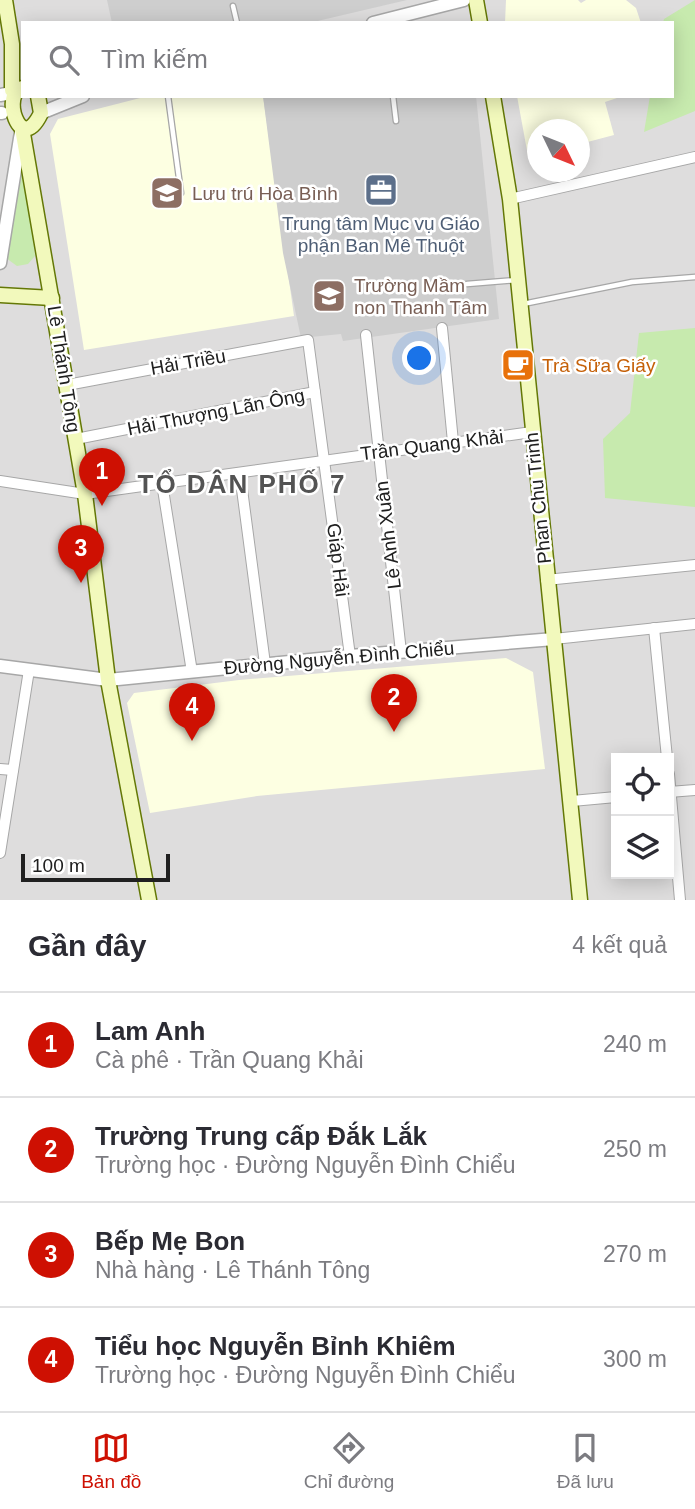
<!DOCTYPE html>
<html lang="vi">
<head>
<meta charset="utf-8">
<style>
  :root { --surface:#fff; --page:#f2f2f3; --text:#2b2b33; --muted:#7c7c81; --line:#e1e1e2; --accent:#ce1002 }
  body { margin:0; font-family:Helvetica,sans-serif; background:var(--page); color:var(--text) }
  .controls { position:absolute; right:21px; bottom:21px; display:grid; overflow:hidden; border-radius:0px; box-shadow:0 4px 18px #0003 }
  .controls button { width:63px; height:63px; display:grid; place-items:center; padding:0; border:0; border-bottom:2px solid var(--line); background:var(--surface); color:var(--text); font:35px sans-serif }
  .compass { position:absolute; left:527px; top:119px; width:63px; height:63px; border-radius:50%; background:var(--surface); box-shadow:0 4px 18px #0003; rotate:133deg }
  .scale { position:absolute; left:21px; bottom:18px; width:149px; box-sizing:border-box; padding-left:7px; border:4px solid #202020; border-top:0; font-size:19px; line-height:24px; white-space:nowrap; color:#202020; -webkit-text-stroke:5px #fff; paint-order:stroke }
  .you { position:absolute; left:420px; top:359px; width:24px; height:24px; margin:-18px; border:5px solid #fff; border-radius:50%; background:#1a73e8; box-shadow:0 0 0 10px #1a73e833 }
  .badge { display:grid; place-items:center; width:46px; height:46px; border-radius:50%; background:var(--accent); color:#fff; font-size:23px; font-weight:700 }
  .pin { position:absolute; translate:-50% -58px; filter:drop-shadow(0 2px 4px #0008) }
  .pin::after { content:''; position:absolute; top:37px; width:24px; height:21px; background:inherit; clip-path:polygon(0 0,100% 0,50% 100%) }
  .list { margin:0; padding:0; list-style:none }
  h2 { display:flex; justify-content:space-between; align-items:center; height:91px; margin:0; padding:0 28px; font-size:30px }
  h2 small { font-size:23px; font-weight:400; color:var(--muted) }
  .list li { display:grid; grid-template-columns:46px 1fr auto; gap:21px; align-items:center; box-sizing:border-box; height:105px; padding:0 28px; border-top:2px solid var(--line) }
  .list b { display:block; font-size:26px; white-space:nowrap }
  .list p { margin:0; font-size:23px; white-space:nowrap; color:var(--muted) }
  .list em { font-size:23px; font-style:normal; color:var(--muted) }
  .icon { flex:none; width:38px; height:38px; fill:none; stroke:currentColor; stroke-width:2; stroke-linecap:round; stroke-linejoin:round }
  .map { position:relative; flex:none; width:695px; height:900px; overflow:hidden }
  .search { position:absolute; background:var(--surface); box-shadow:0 4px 18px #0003; left:21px; right:21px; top:21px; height:77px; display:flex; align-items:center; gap:18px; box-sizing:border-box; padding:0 24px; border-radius:0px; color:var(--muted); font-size:26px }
  .sheet { height:511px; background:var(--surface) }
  nav { display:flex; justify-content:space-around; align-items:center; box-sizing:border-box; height:98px; border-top:2px solid var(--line); background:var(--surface); font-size:19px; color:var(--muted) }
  nav a { display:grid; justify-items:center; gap:4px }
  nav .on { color:var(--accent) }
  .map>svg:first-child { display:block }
  .residential { fill:#dedddd; fill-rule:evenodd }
  .education { fill:#fdffe2 }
  .religious { fill:#cecece }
  .grass { fill:#c7eaae }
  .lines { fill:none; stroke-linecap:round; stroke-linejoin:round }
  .service-casing { stroke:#a7a7a7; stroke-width:7 }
  .minor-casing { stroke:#a7a7a7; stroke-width:12 }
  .tertiary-casing { stroke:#a7a7a7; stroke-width:15 }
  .secondary-casing { stroke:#647806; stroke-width:17 }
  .service { stroke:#fff; stroke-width:4.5 }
  .minor { stroke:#fff; stroke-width:10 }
  .tertiary { stroke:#fff; stroke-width:12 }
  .secondary { stroke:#f2f9bc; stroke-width:14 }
  .labels { text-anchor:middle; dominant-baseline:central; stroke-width:5; stroke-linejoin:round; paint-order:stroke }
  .education-label { font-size:19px; fill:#785e54; stroke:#fff; text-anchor:start }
  .service-label { font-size:19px; fill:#4e5e75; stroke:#fff }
  .street-label { font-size:19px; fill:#202020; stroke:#fff }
  .food-label { font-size:19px; fill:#c56008; stroke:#fff; text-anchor:start }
  .district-label { font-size:26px; font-weight:bold; letter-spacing:2px; fill:#535353; stroke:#fff }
</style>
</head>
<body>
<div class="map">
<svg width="695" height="900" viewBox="0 0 695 900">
  <rect width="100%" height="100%" fill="#f0eee7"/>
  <path class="residential" d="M0,0H695V900H0ZM23,23H672V96H23ZM538,130H580V172H538ZM616,758H669V874H616Z"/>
  <g class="education">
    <path d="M506,0H578L581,3L586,0H626L636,8L641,23H505Z"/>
    <path d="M148,96H263L294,316L84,350L50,134L58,119Z"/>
    <path d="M517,96H623L605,102L614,135L580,144V130H538L537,154L528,156Z"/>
    <path d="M506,658L533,672L545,769L257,796L150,813L127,703L134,693L239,680Z"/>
  </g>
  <g class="religious">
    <path d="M107,0H407L309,23H112Z"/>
    <path d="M263,96H476L499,319L343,341L341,334L301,338L283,253Z"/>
  </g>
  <g class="grass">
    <path d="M695,0V111L644,132L650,96H672V23H663L664,19Z"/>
    <path d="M22,134L35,256L28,264L17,266L6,258Z"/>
    <path d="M695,328V507L605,498L603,439L630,413L639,333Z"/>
  </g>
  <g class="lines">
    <defs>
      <g id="service">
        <path d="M233,6L237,23"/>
        <path d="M168,96L181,193"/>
        <path d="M393,96L396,121"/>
        <path d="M467,284L517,280"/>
        <path d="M523,304L632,282L695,277"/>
      </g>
      <g id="minor">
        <path d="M510,199L695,157"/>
        <path d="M442,328L453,442"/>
        <path d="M366,335L401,652"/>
        <path d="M67,385L308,340L350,656"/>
        <path d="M76,439L315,392"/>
        <path d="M240,474L265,664"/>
        <path d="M0,481L85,494L532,432"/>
        <path d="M162,483L192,672"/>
        <path d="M546,580L695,565"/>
        <path d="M654,628L667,758"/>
        <path d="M554,639L695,624"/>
        <path d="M0,769L13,770"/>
        <path d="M669,774L680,900"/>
        <path d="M669,792L695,790"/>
        <path d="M572,801L616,797"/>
        <path d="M0,853L29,670"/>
      </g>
      <g id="tertiary">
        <path d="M373,23L464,0"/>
        <path d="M0,95L6,94"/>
        <path d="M0,113H2"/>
        <path d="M41,113L83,96"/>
        <path d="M0,263L21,132"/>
        <path d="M0,666L108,680L350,656L554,639"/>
      </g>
      <g id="secondary">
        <path d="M5,0L12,44V90"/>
        <path d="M476,0L480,23"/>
        <path d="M23,88C0,91 20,158 41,113L38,96"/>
        <path d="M493,96L510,199L580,900"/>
        <path d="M22,128L85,494L108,680L149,900"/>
        <path d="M0,295L52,298"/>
      </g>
    </defs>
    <use href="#service" class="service-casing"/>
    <use href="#minor" class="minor-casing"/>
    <use href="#tertiary" class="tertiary-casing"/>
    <use href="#secondary" class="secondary-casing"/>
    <use href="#service" class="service"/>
    <use href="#minor" class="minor"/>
    <use href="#tertiary" class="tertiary"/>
    <use href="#secondary" class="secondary"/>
  </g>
  <defs>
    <symbol id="office-square" viewBox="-11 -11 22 22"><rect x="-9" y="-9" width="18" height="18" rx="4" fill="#5c6f8a" stroke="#fff"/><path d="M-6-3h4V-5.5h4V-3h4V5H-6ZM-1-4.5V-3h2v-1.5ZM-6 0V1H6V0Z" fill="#fff"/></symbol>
    <symbol id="school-square" viewBox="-11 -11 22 22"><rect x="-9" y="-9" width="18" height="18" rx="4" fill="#8d6e63" stroke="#fff"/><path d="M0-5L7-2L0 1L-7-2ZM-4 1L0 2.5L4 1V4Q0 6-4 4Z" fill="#fff"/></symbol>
    <symbol id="cafe-square" viewBox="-11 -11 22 22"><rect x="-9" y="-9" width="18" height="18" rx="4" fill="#e8710a" stroke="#fff"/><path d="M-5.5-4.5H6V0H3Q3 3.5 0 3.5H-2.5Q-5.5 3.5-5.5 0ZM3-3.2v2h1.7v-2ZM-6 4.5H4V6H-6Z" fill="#fff"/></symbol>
  </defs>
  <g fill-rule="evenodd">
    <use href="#office-square" x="362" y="171" width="38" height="38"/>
    <use href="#school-square" x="148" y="174" width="38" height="38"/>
    <use href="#school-square" x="310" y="277" width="38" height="38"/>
    <use href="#cafe-square" x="499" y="346" width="38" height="38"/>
  </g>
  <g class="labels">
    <g class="education-label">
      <text x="192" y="193">Lưu trú Hòa Bình</text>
      <text x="354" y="285">Trường Mầm<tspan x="354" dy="22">non Thanh Tâm</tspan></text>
    </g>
    <g class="service-label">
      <text x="381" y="223">Trung tâm Mục vụ Giáo<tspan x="381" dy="22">phận Ban Mê Thuột</tspan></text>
    </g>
    <g class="street-label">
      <text transform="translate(188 362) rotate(-10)">Hải Triều</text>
      <text transform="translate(64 369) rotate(81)">Lê Thánh Tông</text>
      <text transform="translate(216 412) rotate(-11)">Hải Thượng Lãn Ông</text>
      <text transform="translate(432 445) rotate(-7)">Trần Quang Khải</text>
      <text transform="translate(538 498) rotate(-96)">Phan Chu Trinh</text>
      <text transform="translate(388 535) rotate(-97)">Lê Anh Xuân</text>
      <text transform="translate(338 560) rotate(83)">Giáp Hải</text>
      <text transform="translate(339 658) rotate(-5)">Đường Nguyễn Đình Chiểu</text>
    </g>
    <g class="food-label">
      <text x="542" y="365">Trà Sữa Giấy</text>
    </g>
    <g class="district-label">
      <text x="242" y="484">TỔ DÂN PHỐ 7</text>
    </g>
  </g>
</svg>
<div class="controls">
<button><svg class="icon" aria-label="locate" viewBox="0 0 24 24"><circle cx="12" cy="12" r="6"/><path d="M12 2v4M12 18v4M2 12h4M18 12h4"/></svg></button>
<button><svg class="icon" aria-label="layers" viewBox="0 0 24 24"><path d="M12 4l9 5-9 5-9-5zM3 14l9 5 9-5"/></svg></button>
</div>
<svg class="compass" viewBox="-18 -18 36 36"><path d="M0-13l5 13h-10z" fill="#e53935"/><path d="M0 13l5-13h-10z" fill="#7c7c81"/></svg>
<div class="scale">100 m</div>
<div class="you"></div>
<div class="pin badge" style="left:102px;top:506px">1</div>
<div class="pin badge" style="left:394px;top:732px">2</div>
<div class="pin badge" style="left:81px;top:583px">3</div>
<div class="pin badge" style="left:192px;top:741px">4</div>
<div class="search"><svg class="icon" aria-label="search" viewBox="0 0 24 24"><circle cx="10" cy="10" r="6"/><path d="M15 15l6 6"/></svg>Tìm kiếm</div>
</div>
<section class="sheet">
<h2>Gần đây<small>4 kết quả</small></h2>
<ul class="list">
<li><span class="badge">1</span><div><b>Lam Anh</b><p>Cà phê · Trần Quang Khải</p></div><em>240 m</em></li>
<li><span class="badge">2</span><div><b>Trường Trung cấp Đắk Lắk</b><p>Trường học · Đường Nguyễn Đình Chiểu</p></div><em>250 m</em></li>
<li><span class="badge">3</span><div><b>Bếp Mẹ Bon</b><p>Nhà hàng · Lê Thánh Tông</p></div><em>270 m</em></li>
<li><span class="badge">4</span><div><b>Tiểu học Nguyễn Bỉnh Khiêm</b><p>Trường học · Đường Nguyễn Đình Chiểu</p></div><em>300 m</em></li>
</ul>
</section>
<nav>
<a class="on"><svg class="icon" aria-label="map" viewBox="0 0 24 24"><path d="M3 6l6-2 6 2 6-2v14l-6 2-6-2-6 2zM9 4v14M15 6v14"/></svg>Bản đồ</a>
<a><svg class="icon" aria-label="directions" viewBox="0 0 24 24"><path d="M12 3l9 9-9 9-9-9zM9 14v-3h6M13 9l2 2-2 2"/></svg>Chỉ đường</a>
<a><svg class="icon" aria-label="saved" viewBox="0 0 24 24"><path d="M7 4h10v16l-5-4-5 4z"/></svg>Đã lưu</a>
</nav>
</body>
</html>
